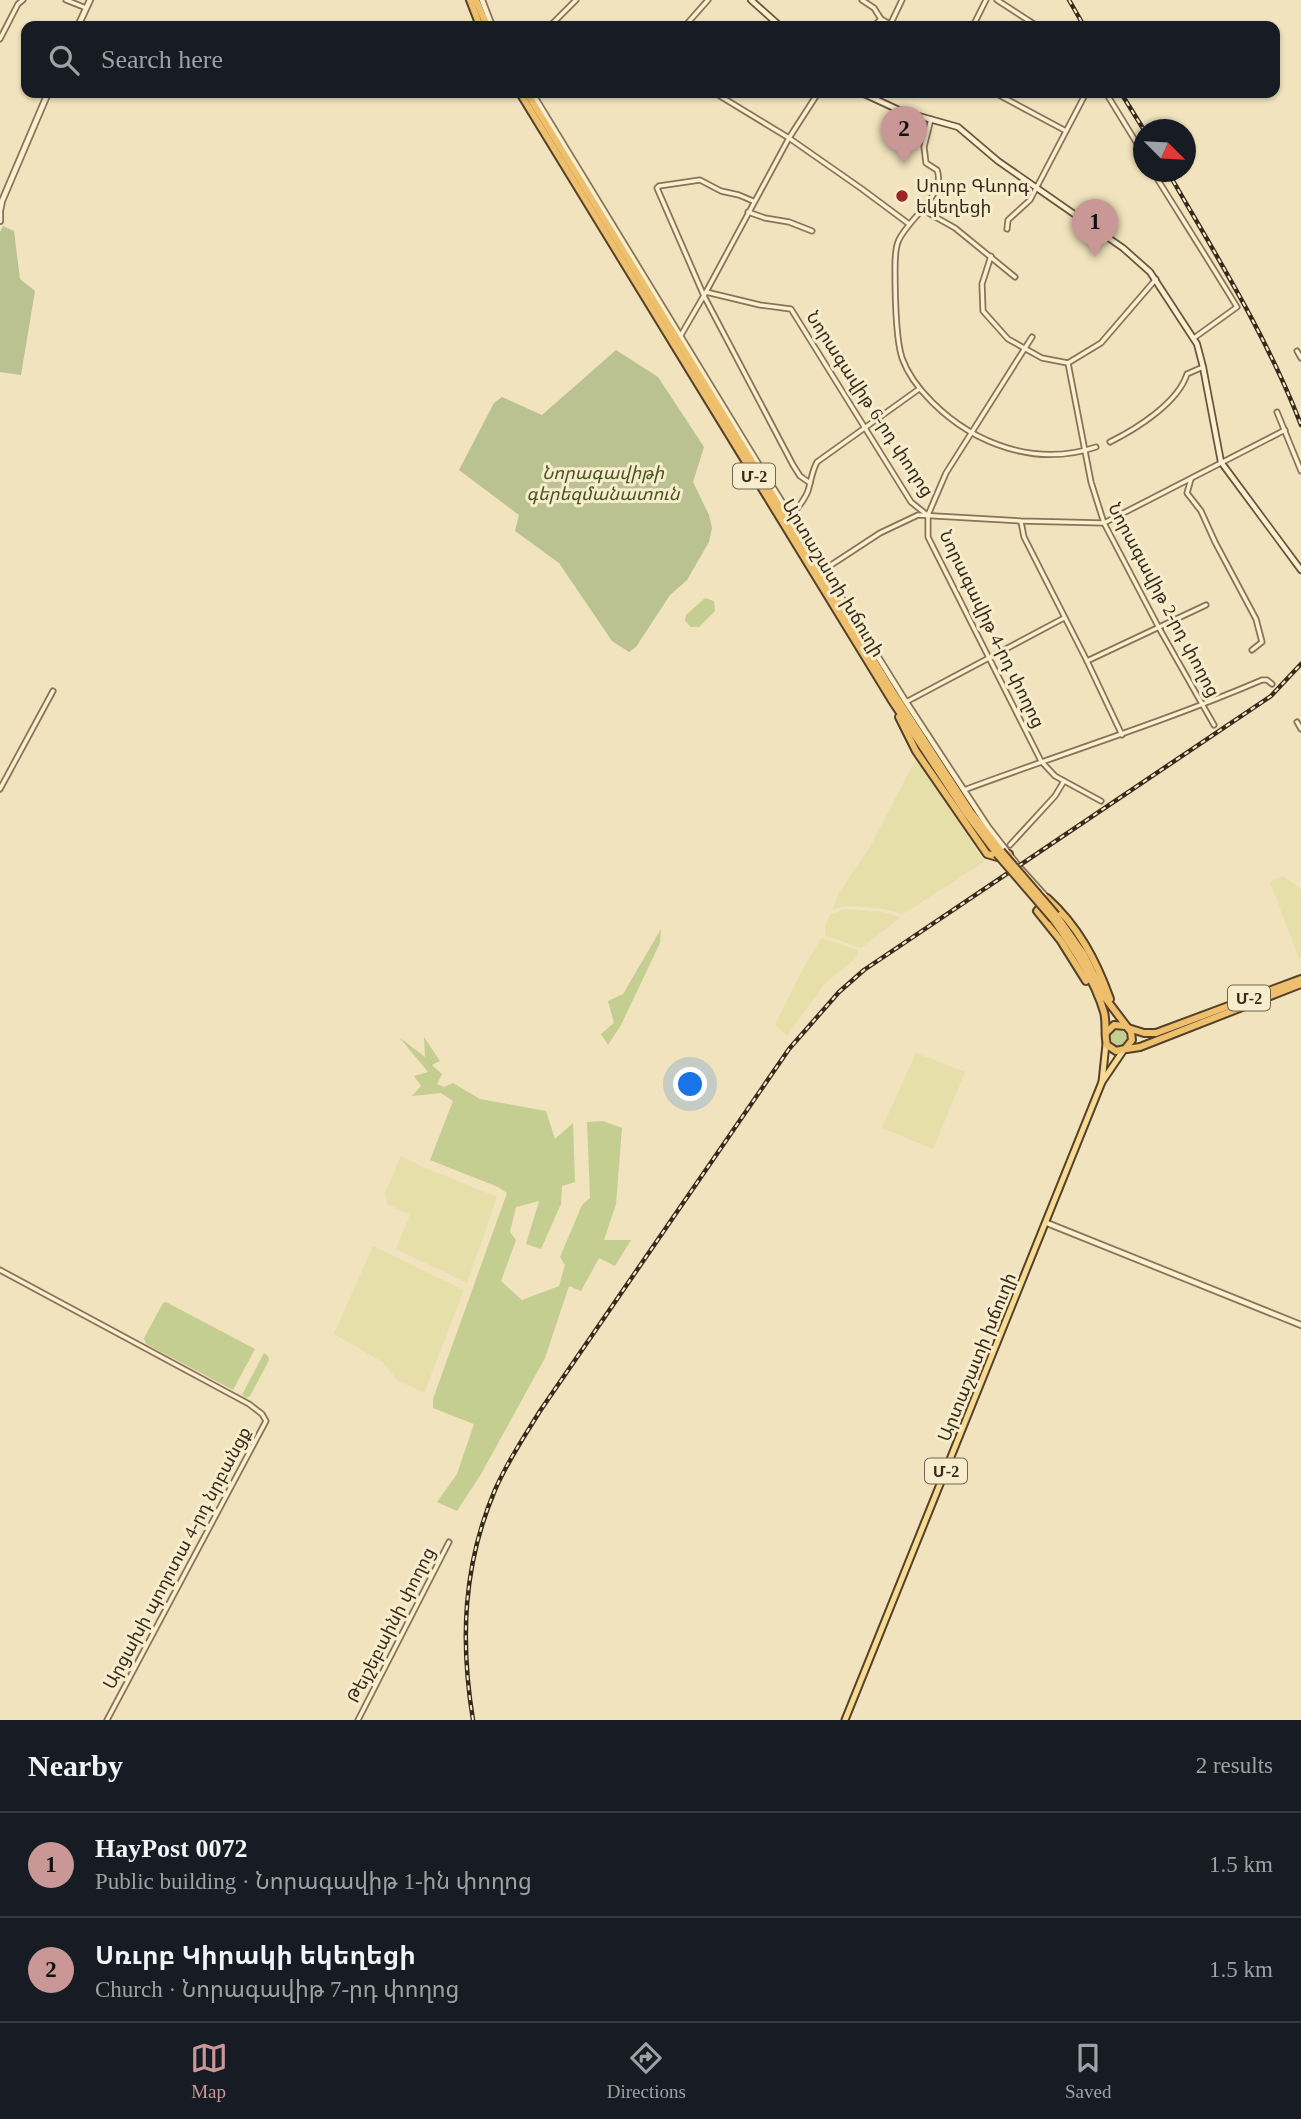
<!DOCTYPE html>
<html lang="en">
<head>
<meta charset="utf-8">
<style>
  :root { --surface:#171b24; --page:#20242c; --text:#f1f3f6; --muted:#9ea1a6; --line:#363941; --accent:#ca9797 }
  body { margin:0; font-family:"Times New Roman","Noto Sans Armenian",serif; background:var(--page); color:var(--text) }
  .compass { position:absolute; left:1133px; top:119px; width:63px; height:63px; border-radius:50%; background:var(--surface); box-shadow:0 2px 5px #0004; rotate:114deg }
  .you { position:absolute; left:691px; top:1085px; width:24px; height:24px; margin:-18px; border:5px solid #fff; border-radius:50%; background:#1a73e8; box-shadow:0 0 0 10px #1a73e833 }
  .badge { display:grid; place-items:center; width:46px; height:46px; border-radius:50%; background:var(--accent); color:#111; font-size:23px; font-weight:700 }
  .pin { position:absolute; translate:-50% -58px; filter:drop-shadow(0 2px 4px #0008) }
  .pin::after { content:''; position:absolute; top:37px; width:24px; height:21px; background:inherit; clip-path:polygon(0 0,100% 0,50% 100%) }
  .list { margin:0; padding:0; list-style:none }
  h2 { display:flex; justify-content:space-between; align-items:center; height:91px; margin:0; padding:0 28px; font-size:30px }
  h2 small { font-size:23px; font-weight:400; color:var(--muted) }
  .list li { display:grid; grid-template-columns:46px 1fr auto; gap:21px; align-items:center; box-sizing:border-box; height:105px; padding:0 28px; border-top:2px solid var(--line) }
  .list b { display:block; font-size:26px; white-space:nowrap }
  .list p { margin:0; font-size:23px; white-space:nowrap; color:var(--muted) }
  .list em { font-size:23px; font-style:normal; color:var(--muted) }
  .icon { flex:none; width:38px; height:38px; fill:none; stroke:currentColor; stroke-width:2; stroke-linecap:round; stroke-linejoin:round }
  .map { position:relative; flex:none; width:1301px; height:1720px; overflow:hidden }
  .search { position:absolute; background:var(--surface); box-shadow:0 2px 5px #0004; left:21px; right:21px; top:21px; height:77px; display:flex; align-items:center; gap:18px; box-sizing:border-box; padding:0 24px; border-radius:14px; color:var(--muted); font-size:26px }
  .sheet { height:301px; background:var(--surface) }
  nav { display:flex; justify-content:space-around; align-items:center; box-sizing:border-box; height:98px; border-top:2px solid var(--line); background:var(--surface); font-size:19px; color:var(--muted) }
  nav a { display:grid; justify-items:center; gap:4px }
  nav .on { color:var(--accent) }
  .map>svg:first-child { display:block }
  .farmland { fill:#e6dfaa }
  .green { fill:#c5ce91 }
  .cemetery { fill:#bac291 }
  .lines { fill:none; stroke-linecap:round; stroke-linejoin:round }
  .minor-casing { stroke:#897356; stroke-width:7 }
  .tertiary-casing { stroke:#897356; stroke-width:8 }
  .secondary-casing { stroke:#6a5439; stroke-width:8 }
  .primary-casing { stroke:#56402a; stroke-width:9 }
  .trunk-casing { stroke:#56402a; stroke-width:10 }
  .minor { stroke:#faf0d1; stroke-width:3.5 }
  .tertiary { stroke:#faf0d1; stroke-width:4.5 }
  .secondary { stroke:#faf0d1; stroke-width:4.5 }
  .primary { stroke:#f6db92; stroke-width:5 }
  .trunk { stroke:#eec06d; stroke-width:6 }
  .rail-casing { stroke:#372a1b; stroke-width:4.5 }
  .rail { stroke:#f7edcd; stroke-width:2; stroke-dasharray:5; stroke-linecap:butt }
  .trunk-bridge-casing { stroke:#56402a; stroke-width:10; stroke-linecap:butt }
  .trunk-bridge { stroke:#eec06d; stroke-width:6 }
  .poi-dot { fill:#9b2622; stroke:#f7edcd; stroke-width:2.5 }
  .labels { text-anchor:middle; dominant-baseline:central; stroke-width:6; stroke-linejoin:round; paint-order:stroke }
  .shield { fill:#f7edcd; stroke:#716450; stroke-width:2 }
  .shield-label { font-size:16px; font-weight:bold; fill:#372a1b }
  .poi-label { font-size:18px; fill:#372a1b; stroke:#f7edcd; text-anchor:start }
  .street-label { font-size:18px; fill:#372a1b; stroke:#f7edcd }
  .park-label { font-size:18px; font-style:italic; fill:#465521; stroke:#f7edcd }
</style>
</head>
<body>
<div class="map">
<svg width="1301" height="1720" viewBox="0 0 1301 1720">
  <rect width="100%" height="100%" fill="#f0e3bd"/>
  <g class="farmland">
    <path d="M917,757L984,862L903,914L884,909L857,906H844L832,910L840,891L870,847Z"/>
    <path d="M1283,876L1301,890V957L1299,958L1270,882Z"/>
    <path d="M846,909L882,912L901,917L861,948L825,935L826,923L831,914Z"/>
    <path d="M821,938L858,950L856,958L825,983L787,1036L775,1025L802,971Z"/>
    <path d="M916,1053L965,1072L933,1149L882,1128Z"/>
    <path d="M401,1156L425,1168L497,1197L467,1283L396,1249L410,1215L387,1204L385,1193Z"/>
    <path d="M373,1246L464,1290L424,1393L397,1380L384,1363L334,1334Z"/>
  </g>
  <g class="green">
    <path d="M705,598L714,601L715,611L699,627H691L685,621L686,615Z"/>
    <path d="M661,929L660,943L621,1025L608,1045L601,1034L614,1023L608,1001L623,994Z"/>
    <circle cx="1119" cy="1038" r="8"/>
    <path d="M399,1037L425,1057L424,1037L440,1061L432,1065L442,1074L437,1084L444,1087L453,1083L480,1099L546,1111L555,1139L573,1123L575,1182L562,1186L561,1204L541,1249L526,1244L539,1201L516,1207L510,1232L516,1240L501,1281L522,1300L559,1286L565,1265L560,1257L582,1205L590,1198L587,1122L603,1121L622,1128L616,1204L604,1240H631L615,1266L599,1258L581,1291L569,1286L545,1358L481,1474L457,1511L437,1502L457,1474L474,1424L433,1408V1399L507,1193L498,1187L430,1160L453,1101L441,1093L412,1096L421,1086L414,1076L428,1072Z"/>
    <path d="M166,1302L255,1349L233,1390L146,1344L144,1338L163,1303Z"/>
    <path d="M264,1353L268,1356L269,1360L250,1396L246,1398L242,1395Z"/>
  </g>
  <g class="cemetery">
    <path d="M3,226L14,231L20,279L35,291L21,375L0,372V232Z"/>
    <path d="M616,350L658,377L704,447L693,482L709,515L712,528L709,542L687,580L670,595L636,647L629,652L612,641L559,563L515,531L519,515L459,470L494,403L502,397L542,415Z"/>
  </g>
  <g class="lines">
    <defs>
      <g id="minor">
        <path d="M66,0L86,8"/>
        <path d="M862,0L874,8L881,19L894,26"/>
        <path d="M997,0L1037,26"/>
        <path d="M891,23L902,0"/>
        <path d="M550,26L576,0"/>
        <path d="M685,26L708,0"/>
        <path d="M874,26L881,19"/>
        <path d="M973,26L986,0"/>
        <path d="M0,39L18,4L23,0"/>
        <path d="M715,93L789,138L862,189L909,224"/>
        <path d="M995,93L1066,131"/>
        <path d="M1106,93L1144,155"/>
        <path d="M931,119L924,147L926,163L937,170C947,195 906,220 898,242C895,250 895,259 895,268C895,291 895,336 902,358C908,375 919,389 932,402C975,445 1037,467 1096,447"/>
        <path d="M1153,172C1181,217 1209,261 1237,307L1194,338"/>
        <path d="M753,201L739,195L721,191L700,180L659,186L657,188L704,296L793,465L800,476L810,483"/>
        <path d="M923,210L955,228L1015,277"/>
        <path d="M748,212L765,218L789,222L812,231"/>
        <path d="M1007,229L1008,220L1030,200L1086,93"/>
        <path d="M991,256L982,284L983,311L1008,339L1042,358L1068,363L1101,343L1156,279"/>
        <path d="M706,292L760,305L791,309L911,502L926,514"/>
        <path d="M681,335L706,292L789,138L818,93"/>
        <path d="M1032,337L946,473L928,515V537L1041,761L1055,776L1101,801"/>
        <path d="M1297,351L1301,358"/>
        <path d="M1068,363L1091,482L1104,523L1159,628L1214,725"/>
        <path d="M1277,412L1301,471"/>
        <path d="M1110,442C1136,429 1178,403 1187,374L1203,367"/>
        <path d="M1191,479L1187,493L1201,511L1215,542L1256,619L1262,642L1252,650"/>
        <path d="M791,516C798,508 804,501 808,491C811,481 812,471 817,462L919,389"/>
        <path d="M1021,522L1024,537L1087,661L1122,735"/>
        <path d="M825,569L880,533L918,515L1021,521L1104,523L1285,430"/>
        <path d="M1087,661L1206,605"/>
        <path d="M906,702L1064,618"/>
        <path d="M1297,722L1301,729"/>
        <path d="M0,789L53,691"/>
        <path d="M964,790C1063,753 1164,722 1262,680H1267L1272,684"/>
        <path d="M1010,845L1055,796L1064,781"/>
        <path d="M0,1270L249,1404L262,1414L266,1421L107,1720"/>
        <path d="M358,1720L449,1542"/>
      </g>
      <g id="tertiary">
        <path d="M482,0L492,26"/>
        <path d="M78,26L90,0"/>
        <path d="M532,93L757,462L906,702L988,827L1019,867L1047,898"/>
        <path d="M0,211L2,201L48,93"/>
        <path d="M0,213V221"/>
        <path d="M1047,1223L1301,1325"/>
      </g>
      <g id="secondary">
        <path d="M751,0L780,26"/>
        <path d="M862,93L901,111L958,127L998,161L1123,248L1150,272L1197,344L1203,367L1221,462L1301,570"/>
      </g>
      <g id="primary">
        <path d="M1102,1082L1106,1044"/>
        <path d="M845,1720L1102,1082L1123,1051"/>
      </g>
      <g id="trunk">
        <path d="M470,0L480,26"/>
        <path d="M476,0L487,26"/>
        <path d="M520,93L891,699L966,813L997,854"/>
        <path d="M527,93L896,697L970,811L1001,851"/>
        <path d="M899,717L916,751L987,854L1001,858L1009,854"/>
        <path d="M1053,919C1073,948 1094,978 1104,1012C1107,1023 1104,1034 1107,1045L1116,1051L1125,1049L1132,1040L1131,1032L1106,999L1084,955L1056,915"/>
        <path d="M1086,981L1061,941L1037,911L1047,898C1078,926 1096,960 1110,999"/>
        <path d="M1128,1028L1144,1033H1156L1301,979"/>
        <path d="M1106,1033L1114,1025L1125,1026"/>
        <path d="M1127,1049L1140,1047L1301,984"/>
      </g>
    </defs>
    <use href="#minor" class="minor-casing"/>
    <use href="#tertiary" class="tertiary-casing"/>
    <use href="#secondary" class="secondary-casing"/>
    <use href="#primary" class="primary-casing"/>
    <use href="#trunk" class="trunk-casing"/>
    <use href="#minor" class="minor"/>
    <use href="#tertiary" class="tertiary"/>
    <use href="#secondary" class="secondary"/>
    <use href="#primary" class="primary"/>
    <use href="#trunk" class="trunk"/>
    <defs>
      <g id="rail">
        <path d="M1069,0L1084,26"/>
        <path d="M1121,93L1144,130"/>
        <path d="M1168,172C1215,254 1267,336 1301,425"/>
        <path d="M473,1720C460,1640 463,1565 495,1490C507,1462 524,1437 540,1411L789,1049L839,992L864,970L1271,696L1301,664"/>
      </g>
    </defs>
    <use href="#rail" class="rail-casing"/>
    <use href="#rail" class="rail"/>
    <defs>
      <g id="trunk-bridge">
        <path d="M1001,851L1056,915"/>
        <path d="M997,854L1053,919"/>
      </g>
    </defs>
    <use href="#trunk-bridge" class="trunk-bridge-casing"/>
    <use href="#trunk-bridge" class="trunk-bridge"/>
  </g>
  <circle class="poi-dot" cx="902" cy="196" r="7"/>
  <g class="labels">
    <g class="shield">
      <rect x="733" y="463.5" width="42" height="25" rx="5"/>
      <rect x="1228" y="985.5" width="42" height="25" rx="5"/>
      <rect x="925" y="1458.5" width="42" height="25" rx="5"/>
    </g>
    <g class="shield-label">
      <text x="754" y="476">Մ-2</text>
      <text x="1249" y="998">Մ-2</text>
      <text x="946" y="1471">Մ-2</text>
    </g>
    <g class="poi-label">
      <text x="916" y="186">Սուրբ Գևորգ<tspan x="916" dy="21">եկեղեցի</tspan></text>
    </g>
    <g class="street-label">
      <text transform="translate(870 404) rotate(57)">Նորագավիթ 6-րդ փողոց</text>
      <text transform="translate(833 578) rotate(59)">Արտաշատի խճուղի</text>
      <text transform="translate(1164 600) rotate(62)">Նորագավիթ 2-րդ փողոց</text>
      <text transform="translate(992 629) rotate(64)">Նորագավիթ 4-րդ փողոց</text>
      <text transform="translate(977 1357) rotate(-68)">Արտաշատի խճուղի</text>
      <text transform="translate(177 1558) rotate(-62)">Արցախի պողոտա 4-րդ նրբանցք</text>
      <text transform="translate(391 1625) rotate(-63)">Թեյշեբաինի փողոց</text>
    </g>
    <g class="park-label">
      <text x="603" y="473">Նորագավիթի<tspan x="603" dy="21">գերեզմանատուն</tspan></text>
    </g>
  </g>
</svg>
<svg class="compass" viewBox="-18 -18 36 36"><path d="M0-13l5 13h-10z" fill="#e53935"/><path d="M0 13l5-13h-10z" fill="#9ea1a6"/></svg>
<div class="you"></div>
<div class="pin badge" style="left:1095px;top:257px">1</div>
<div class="pin badge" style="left:904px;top:164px">2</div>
<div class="search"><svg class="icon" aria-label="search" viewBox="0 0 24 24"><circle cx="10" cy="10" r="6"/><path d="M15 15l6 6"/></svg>Search here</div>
</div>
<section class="sheet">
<h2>Nearby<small>2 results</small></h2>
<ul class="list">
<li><span class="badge">1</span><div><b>HayPost 0072</b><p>Public building · Նորագավիթ 1-ին փողոց</p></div><em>1.5 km</em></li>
<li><span class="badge">2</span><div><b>Սռւրբ Կիրակի եկեղեցի</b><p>Church · Նորագավիթ 7-րդ փողոց</p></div><em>1.5 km</em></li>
</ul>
</section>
<nav>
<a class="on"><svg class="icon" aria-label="map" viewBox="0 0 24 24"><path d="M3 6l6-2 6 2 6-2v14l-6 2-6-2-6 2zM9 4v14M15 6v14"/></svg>Map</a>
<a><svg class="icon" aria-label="directions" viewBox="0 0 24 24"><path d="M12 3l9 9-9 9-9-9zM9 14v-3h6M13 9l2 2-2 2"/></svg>Directions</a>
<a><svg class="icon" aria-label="saved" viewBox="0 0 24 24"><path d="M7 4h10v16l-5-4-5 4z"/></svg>Saved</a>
</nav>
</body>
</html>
